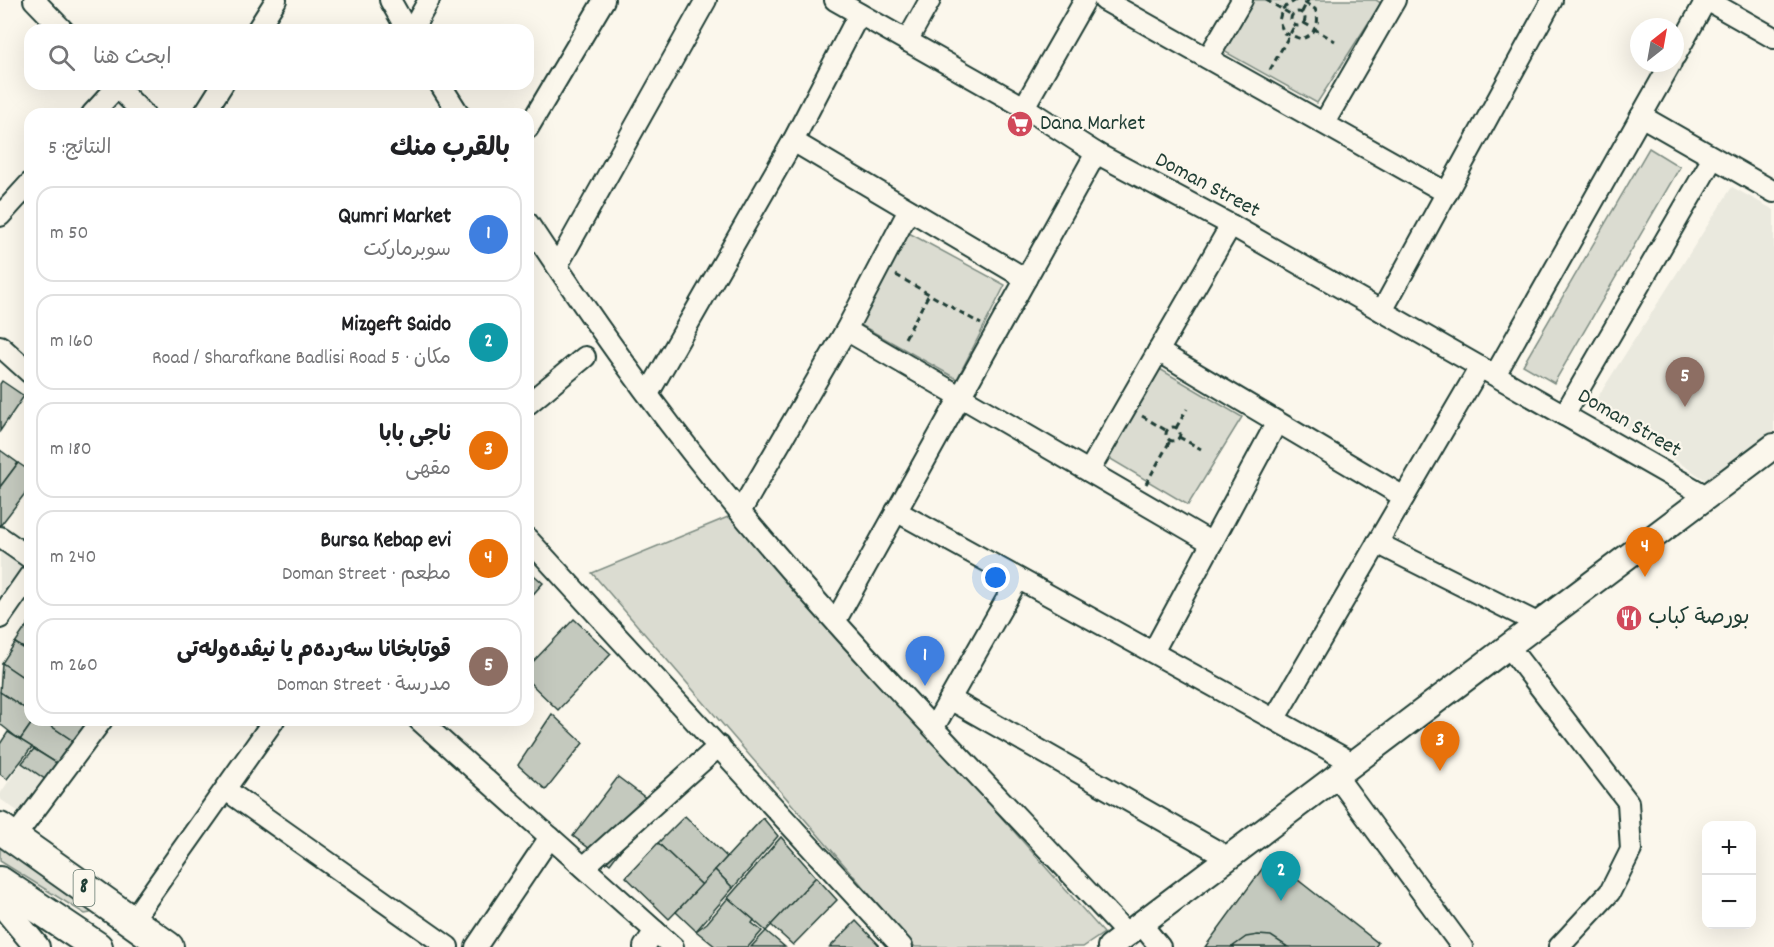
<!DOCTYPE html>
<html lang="ar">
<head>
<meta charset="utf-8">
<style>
  :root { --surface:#fff; --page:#f6f6f6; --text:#202124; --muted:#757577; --line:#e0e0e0; --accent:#d1495b }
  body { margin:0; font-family:Dekko,"Playpen Sans Arabic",sans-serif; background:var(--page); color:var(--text); direction:rtl }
  .controls { position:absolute; right:18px; bottom:18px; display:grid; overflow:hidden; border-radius:12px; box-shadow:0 6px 24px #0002 }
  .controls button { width:54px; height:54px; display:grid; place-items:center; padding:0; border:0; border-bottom:2px solid var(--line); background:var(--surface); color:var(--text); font:30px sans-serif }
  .compass { position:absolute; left:1630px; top:18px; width:54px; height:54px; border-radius:50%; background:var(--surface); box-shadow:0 6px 24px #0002; rotate:31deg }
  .you { position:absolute; left:996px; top:578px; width:21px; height:21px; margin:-15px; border:4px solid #fff; border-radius:50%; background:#1a73e8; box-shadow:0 0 0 9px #1a73e833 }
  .badge { display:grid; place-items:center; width:39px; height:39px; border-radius:50%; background:var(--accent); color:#fff; font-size:20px; font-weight:700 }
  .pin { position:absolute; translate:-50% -50px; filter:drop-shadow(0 2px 3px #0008) }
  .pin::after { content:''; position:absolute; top:32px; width:21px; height:18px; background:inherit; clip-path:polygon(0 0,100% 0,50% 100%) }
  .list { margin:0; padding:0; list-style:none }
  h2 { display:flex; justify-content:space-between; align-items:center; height:78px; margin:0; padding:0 24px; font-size:26px }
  h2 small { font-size:20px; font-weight:400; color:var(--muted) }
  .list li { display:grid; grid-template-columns:39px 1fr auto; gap:18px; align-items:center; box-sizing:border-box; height:96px; margin:0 12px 12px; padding:0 12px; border:2px solid var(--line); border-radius:18px }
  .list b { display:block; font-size:22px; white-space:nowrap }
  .list p { margin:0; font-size:20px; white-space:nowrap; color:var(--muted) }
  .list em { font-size:20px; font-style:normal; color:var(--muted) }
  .icon { flex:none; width:33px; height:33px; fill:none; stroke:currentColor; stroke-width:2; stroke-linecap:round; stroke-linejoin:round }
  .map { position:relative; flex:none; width:1774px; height:947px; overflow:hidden; direction:ltr }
  .search { position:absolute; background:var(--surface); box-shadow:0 6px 24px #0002; left:24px; top:24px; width:510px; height:66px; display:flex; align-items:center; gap:15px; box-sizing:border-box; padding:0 21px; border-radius:18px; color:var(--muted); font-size:22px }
  .panel { position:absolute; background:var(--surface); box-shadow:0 6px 24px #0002; left:24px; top:108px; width:510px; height:618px; border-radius:18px; direction:rtl }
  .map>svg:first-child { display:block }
  .built { fill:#eae9de }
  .green { fill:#dbdcd1; stroke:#7d8c82; stroke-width:1.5 }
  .building { fill:#c4c9be; stroke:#1f3d34; stroke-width:1.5 }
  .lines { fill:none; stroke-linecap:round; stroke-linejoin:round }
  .minor-casing { stroke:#1f3d34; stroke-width:24 }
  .tertiary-casing { stroke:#1f3d34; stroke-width:28 }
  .primary-casing { stroke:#1f3d34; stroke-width:34 }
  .path { stroke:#1f3d34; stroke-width:3; stroke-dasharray:6 4.5; stroke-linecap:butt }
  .minor { stroke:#fbf7ec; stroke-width:20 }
  .tertiary { stroke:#fbf7ec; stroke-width:24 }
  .primary { stroke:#fbf7ec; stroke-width:30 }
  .labels { text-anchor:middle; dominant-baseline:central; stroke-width:4.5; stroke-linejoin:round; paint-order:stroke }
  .shield { fill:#fbf7ec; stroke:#61756b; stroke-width:1.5 }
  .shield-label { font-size:21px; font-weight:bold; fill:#1f3d34 }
  .poi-label { font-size:22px; fill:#1f3d34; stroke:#fbf7ec; text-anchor:start }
  .street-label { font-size:22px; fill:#1f3d34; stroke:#fbf7ec }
</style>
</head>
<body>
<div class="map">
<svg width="1774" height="947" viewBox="0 0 1774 947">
  <rect width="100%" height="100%" fill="#fbf7ec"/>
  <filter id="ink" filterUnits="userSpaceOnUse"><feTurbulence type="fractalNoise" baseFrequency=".0167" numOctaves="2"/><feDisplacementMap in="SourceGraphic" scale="12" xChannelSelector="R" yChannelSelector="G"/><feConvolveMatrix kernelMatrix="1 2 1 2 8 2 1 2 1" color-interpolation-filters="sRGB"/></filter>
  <g filter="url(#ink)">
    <g class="built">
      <path d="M1732,187L1774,210V437L1712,484L1592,406Z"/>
      <path d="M0,551L30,572L0,619Z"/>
      <path d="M21,763L62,791L38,825L0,799V794Z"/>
    </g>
    <g class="green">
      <path d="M1249,0H1376L1381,3L1317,103L1220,49Z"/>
      <path d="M1649,148L1680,167L1554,383L1523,365Z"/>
      <path d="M907,232L1005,285L957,379L859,324Z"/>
      <path d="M1158,368L1242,417L1188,505L1109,458Z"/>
      <path d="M733,515L1104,933L1083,947H915L592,573Z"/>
      <path d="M0,845L92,910L90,913L85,914L0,861Z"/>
    </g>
    <g class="building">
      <path d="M2,381L24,396L0,431V384Z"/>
      <path d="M0,450L18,463L0,487Z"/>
      <path d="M18,463L30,471V487L0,526V487Z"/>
      <path d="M528,570L543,583L528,600Z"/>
      <path d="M574,619L611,654L558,710L528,681V667Z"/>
      <path d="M30,621V652L15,643Z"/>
      <path d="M15,643L30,652V682L2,663Z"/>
      <path d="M2,663L30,682V712L0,692Z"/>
      <path d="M0,692L30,712V720H34L20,740L0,724Z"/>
      <path d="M552,714L583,743L546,790L518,765Z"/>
      <path d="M34,720H42L84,748L69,771L20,740Z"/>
      <path d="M42,720H88L98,726L84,748Z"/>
      <path d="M8,732L32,747L7,779L0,774V744Z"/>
      <path d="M34,749L74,774L62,791L22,763Z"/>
      <path d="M618,777L655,805L610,864L573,836Z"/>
      <path d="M685,816L727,857L702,885L658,843Z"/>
      <path d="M763,818L778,836L733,888L715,870Z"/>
      <path d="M781,837L816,877L766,931L728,898Z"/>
      <path d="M658,843L702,885L669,919L626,877Z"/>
      <path d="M1270,858L1378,943L1375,947H1205Z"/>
      <path d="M715,870L733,888L696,931L676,912Z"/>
      <path d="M816,877L837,900L793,945L771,925Z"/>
      <path d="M728,898L754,920L752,923L762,931L748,947H716L696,931L707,923Z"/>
      <path d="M856,921L879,945L877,947H830Z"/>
      <path d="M766,931L785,947H751Z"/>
      <path d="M1258,935L1271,936L1288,947H1232L1246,937Z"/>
    </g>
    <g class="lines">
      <defs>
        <g id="minor">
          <path d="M34,0L63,30"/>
          <path d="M390,0L407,30"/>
          <path d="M835,0L1024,107L1096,153L1231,225L1708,497"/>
          <path d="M1104,0L1447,193"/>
          <path d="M1707,0L1774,38"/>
          <path d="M257,30L276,0"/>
          <path d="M412,30L429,0"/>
          <path d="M907,41L930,0"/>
          <path d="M1675,56L1706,0"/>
          <path d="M1208,58L1242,0"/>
          <path d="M114,84L144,114"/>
          <path d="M440,84L459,114"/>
          <path d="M1024,107L1085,0"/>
          <path d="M92,114L117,87"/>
          <path d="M204,114L223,84"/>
          <path d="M1641,116L1774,192"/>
          <path d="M1324,123L1395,0"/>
          <path d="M528,128L604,0"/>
          <path d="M793,141L1026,279"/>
          <path d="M0,216L30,183"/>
          <path d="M528,223C594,323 664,422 741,513C863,659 998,795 1127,934"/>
          <path d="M557,266L706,0"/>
          <path d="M1382,311L1552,0"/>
          <path d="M846,330L1212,543"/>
          <path d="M0,346L30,373"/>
          <path d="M1158,351L1404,497"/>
          <path d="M1495,375L1671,63"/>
          <path d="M648,394L793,141L859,14"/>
          <path d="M528,404L585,357"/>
          <path d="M1564,415L1713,158"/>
          <path d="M1089,471L1231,225"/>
          <path d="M896,511L1355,764"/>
          <path d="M740,512L846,330L909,210"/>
          <path d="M0,537L30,558"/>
          <path d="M528,539L902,947"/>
          <path d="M1377,543L1539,624"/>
          <path d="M0,618L30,575"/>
          <path d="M836,620L1096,153"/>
          <path d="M1509,647L1628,802L1631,850L1610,892L1559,947"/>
          <path d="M1153,652L1277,422"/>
          <path d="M950,699L1229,858"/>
          <path d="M1275,718L1480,367"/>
          <path d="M419,720L673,947"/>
          <path d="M934,727L1018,579"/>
          <path d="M1337,777L1462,947"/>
          <path d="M226,790L448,947"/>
          <path d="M14,838L102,720"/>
          <path d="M584,867L719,746"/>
          <path d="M131,922L274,720"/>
          <path d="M1141,924L1160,947"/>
          <path d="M476,947L550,837"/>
          <path d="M644,947L655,931"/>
        </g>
        <g id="tertiary">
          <path d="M0,902L37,947"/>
          <path d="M1110,947L1774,446"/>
        </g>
        <g id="primary">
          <path d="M0,828L168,947"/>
          <path d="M0,882L97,947"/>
        </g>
      </defs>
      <use href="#minor" class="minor-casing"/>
      <use href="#tertiary" class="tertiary-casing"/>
      <use href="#primary" class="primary-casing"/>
      <g class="path">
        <path d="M1266,0L1292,15"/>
        <path d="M1296,0L1282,9L1279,21L1284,33L1302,39C1316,34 1321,22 1315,9L1300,0"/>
        <circle cx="1298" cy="19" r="7"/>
        <path d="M1302,12L1308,0"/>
        <path d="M1304,23L1335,41"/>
        <path d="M1270,70L1295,25"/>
        <path d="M896,275L981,324"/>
        <path d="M905,338L929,294"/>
        <path d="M1142,416L1167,431"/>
        <circle cx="1173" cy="434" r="7"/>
        <path d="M1176,428L1187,409"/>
        <path d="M1179,437L1201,449"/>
        <path d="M1146,484L1170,441"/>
      </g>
      <use href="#minor" class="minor"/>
      <use href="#tertiary" class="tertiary"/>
      <use href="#primary" class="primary"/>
    </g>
  </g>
  <defs>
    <symbol id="supermarket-disc" viewBox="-11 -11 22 22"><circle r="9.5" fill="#d1495b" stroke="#fbf7ec"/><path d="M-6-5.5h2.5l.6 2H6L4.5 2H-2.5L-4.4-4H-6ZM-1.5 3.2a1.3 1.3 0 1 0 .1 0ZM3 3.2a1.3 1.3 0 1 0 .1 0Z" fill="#fff"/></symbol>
    <symbol id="restaurant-disc" viewBox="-11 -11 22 22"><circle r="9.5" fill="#d1495b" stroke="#fbf7ec"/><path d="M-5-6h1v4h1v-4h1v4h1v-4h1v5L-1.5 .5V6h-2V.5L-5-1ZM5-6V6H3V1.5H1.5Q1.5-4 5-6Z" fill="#fff"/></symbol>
  </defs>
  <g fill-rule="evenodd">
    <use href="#supermarket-disc" x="1005" y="109" width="30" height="30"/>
    <use href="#restaurant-disc" x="1614" y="603" width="30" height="30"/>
  </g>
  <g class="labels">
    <rect class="shield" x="73.5" y="870" width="21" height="36" rx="4.5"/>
    <g class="shield-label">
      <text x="84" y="888">8</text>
    </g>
    <g class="poi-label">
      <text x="1040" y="124">Dana Market</text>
      <text x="1648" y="618">بورصة كباب</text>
    </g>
    <g class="street-label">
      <text transform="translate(1207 186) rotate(28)">Doman Street</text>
      <text transform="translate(1629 424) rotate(30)">Doman Street</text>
    </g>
  </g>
</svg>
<div class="controls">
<button>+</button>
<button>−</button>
</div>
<svg class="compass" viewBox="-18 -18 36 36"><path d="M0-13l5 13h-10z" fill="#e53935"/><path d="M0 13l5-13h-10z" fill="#757577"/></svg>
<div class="you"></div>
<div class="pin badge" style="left:925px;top:686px;background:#3f7fe0">1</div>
<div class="pin badge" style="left:1281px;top:901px;background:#0f9aa8">2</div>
<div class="pin badge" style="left:1440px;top:771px;background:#e8710a">3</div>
<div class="pin badge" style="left:1645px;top:577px;background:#e8710a">4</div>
<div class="pin badge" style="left:1685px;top:407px;background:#8d6e63">5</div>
<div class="search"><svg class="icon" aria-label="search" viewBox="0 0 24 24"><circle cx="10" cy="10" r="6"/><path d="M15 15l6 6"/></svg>ابحث هنا</div>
<section class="panel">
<h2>بالقرب منك<small>النتائج: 5</small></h2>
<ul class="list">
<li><span class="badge" style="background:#3f7fe0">1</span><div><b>Qumri Market</b><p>سوبرماركت</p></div><em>50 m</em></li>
<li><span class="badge" style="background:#0f9aa8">2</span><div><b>Mizgeft Saido</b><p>مكان · 5 Road / Sharafkane Badlisi Road</p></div><em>160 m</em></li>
<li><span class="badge" style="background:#e8710a">3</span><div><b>ناجى بابا</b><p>مقهى</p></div><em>180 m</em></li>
<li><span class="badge" style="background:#e8710a">4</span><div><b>Bursa Kebap evi</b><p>مطعم · Doman Street</p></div><em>240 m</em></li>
<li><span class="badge" style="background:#8d6e63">5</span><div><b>قوتابخانا سەردەم یا نیڤدەولەتی</b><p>مدرسة · Doman Street</p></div><em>260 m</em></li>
</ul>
</section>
</div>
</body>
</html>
